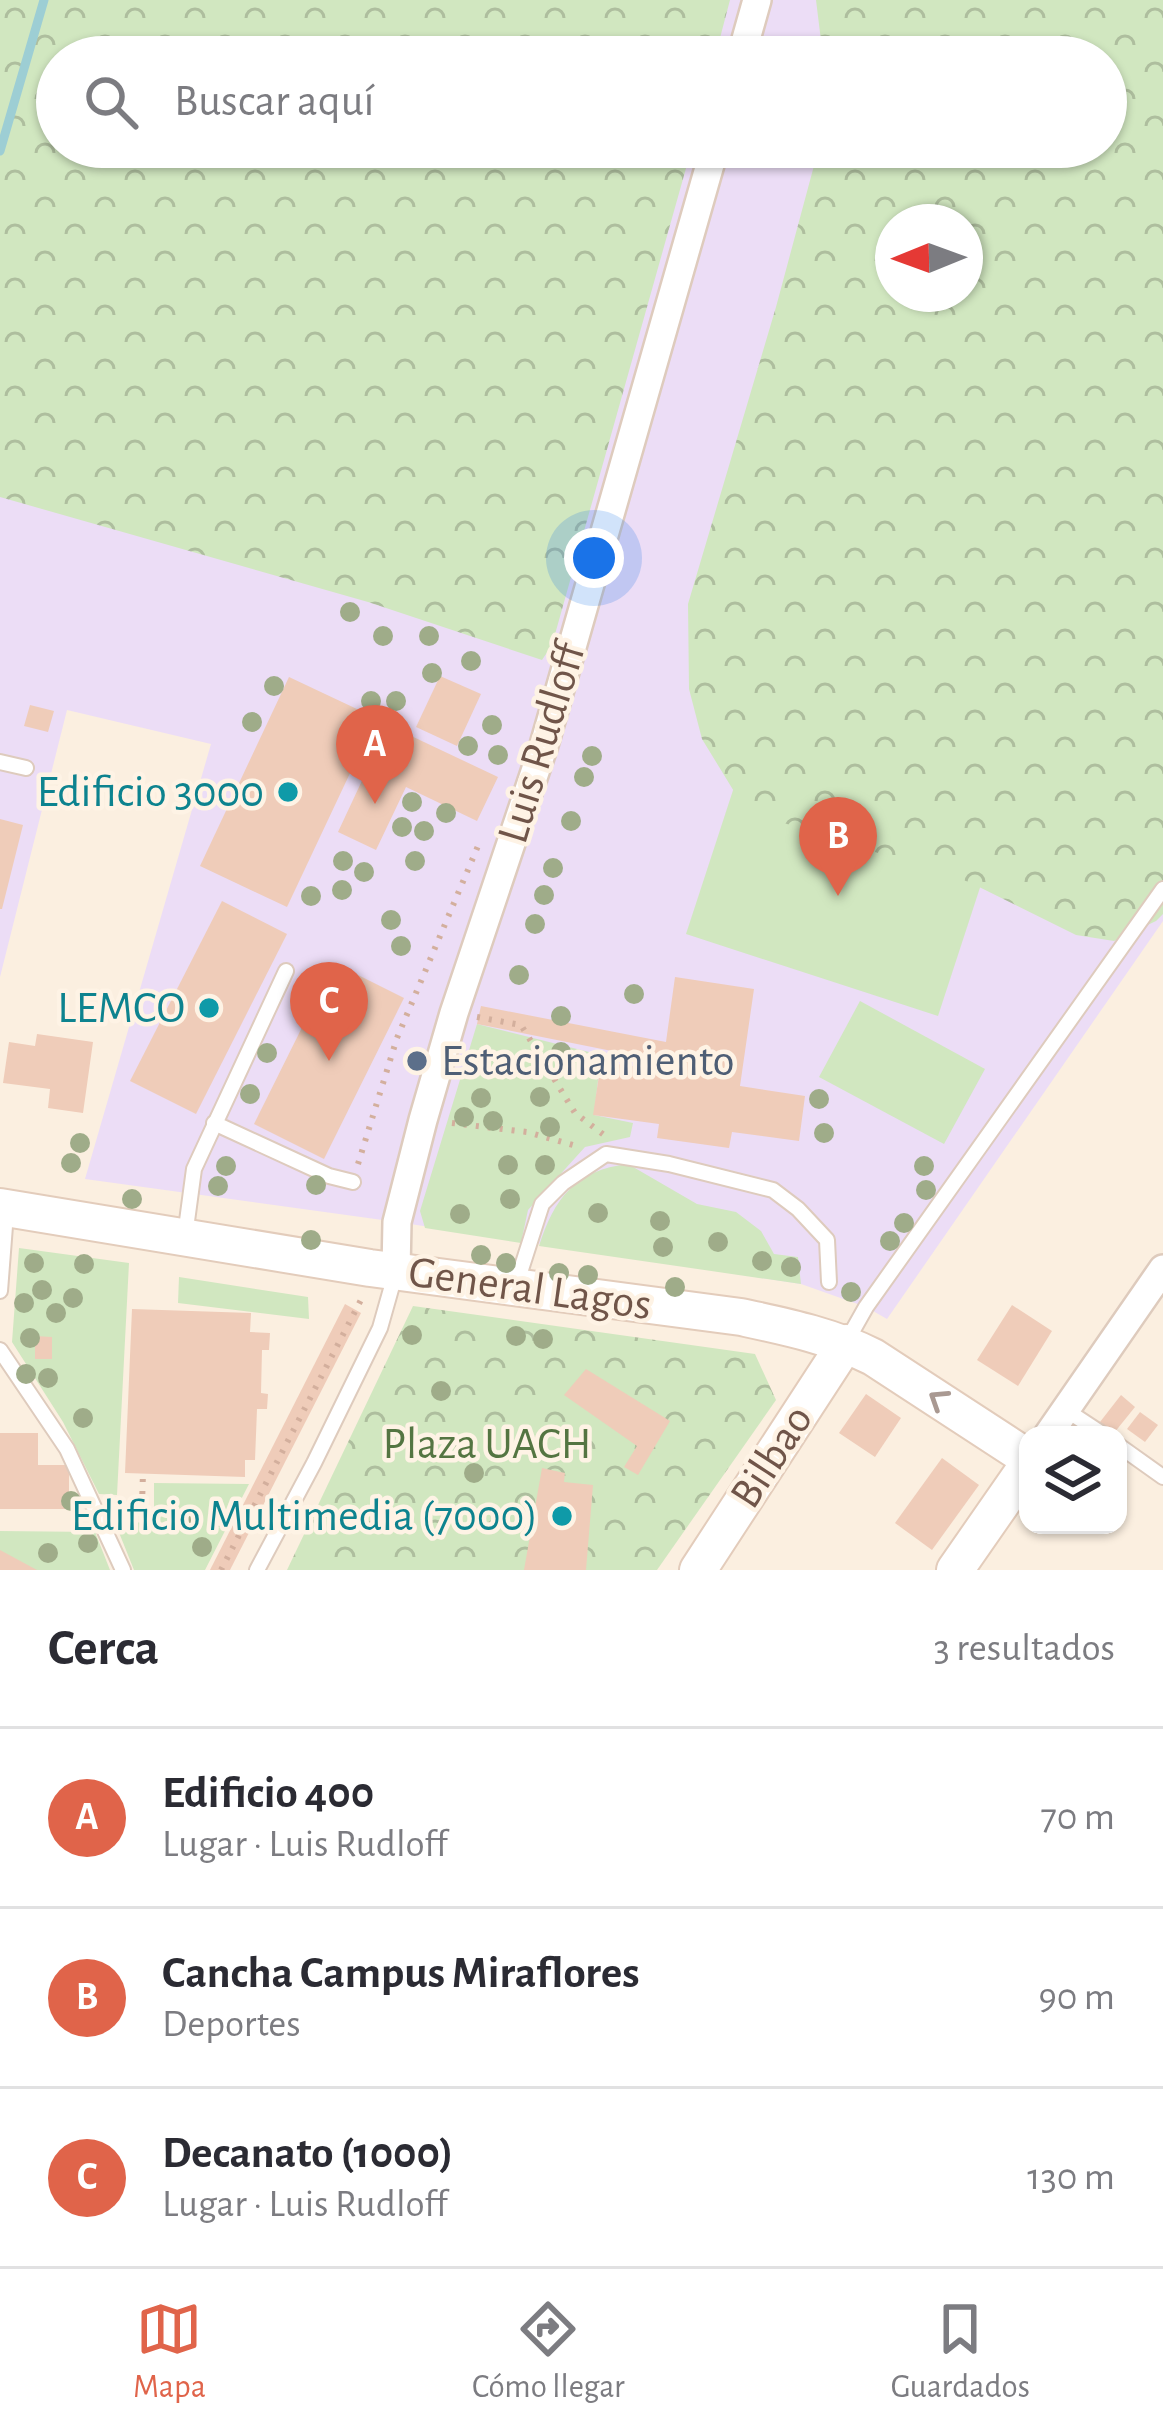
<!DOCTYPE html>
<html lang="es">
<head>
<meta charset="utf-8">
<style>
  :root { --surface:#fff; --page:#f7f7f7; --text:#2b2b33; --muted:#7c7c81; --line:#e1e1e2; --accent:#e0644a }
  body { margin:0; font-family:"Alegreya Sans",sans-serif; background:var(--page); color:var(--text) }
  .controls { position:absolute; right:36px; bottom:36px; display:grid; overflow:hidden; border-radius:24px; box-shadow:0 3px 9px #0004 }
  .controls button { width:108px; height:108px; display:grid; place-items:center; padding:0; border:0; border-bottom:3px solid var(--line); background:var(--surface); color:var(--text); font:60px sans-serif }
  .compass { position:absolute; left:875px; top:204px; width:108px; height:108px; border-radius:50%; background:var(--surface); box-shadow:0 3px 9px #0004; rotate:269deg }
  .you { position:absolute; left:594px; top:558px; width:42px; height:42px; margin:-30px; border:9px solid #fff; border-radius:50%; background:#1a73e8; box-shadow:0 0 0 18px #1a73e833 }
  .badge { display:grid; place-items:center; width:78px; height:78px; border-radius:50%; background:var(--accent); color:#fff; font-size:39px; font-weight:700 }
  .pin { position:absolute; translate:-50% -99px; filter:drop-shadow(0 3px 6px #0008) }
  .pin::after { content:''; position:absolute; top:63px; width:42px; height:36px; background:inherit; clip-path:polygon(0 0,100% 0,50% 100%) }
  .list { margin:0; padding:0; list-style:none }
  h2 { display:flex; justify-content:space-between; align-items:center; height:156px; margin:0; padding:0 48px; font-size:51px }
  h2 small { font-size:39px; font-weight:400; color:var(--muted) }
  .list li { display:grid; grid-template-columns:78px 1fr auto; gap:36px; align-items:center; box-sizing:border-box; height:180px; padding:0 48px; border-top:3px solid var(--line) }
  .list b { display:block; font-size:45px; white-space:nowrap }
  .list p { margin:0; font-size:39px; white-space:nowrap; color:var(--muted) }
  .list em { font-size:39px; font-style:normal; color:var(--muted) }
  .icon { flex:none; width:66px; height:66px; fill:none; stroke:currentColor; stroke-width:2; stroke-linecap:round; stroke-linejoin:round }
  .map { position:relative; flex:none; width:1163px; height:1570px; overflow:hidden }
  .search { position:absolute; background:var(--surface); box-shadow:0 3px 9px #0004; left:36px; right:36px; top:36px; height:132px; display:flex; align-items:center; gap:30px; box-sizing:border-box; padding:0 42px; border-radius:66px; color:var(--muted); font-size:45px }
  .sheet { height:696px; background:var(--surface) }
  nav { display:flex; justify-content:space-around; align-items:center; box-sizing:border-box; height:168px; border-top:3px solid var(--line); background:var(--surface); font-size:33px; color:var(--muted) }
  nav a { display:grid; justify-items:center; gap:6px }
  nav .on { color:var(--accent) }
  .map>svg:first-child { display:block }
  .education { fill:#ecddf6; fill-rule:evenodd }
  .green { fill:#d1e7c0 }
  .park { fill:url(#park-crowns); fill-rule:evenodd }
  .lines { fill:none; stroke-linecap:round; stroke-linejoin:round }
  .stream { stroke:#9dced4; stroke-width:9 }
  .building { fill:#efccb9 }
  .service-casing { stroke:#decbbd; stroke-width:18 }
  .minor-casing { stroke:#decbbd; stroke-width:32 }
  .secondary-casing { stroke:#e3ccbb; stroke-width:40 }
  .path { stroke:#d3af9d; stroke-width:6; stroke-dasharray:3 9; stroke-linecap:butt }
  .service { stroke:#fff; stroke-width:14 }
  .minor { stroke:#fff; stroke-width:27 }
  .secondary { stroke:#fff; stroke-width:36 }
  .tree { fill:#9fac89 }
  .oneway { stroke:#a99992 }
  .culture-dot { fill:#0f9aa8; stroke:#fef3e5; stroke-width:4.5 }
  .service-dot { fill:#5c6f8a; stroke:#fef3e5; stroke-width:4.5 }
  .labels { text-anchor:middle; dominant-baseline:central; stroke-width:9; stroke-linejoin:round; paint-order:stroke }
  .street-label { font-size:45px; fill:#705549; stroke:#fef3e5 }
  .culture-label { font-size:45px; fill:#0d838f; stroke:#fef3e5; text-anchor:end }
  .service-label { font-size:45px; fill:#4e5e75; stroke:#fef3e5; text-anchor:start }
  .park-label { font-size:45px; fill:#547542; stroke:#fef3e5 }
</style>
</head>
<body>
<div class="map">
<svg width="1163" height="1570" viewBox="0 0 1163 1570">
  <defs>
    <pattern id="park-crowns" width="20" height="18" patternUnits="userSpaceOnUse" patternTransform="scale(3)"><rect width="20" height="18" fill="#d1e7c0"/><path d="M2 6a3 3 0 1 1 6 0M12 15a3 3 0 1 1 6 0" fill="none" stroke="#aebe9e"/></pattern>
  </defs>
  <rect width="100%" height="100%" fill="#fbefe0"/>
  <path class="education" d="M0,0H1163V921L887,1319L866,1307L801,1284L397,1222L85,1179L211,744L67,710L0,977ZM57,57H1106V147H57ZM893,222H965V294H893Z"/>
  <g class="green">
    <path d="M738,775L990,857L938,1016L686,934Z"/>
    <path d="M860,1001L985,1069L944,1144L819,1077Z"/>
    <path d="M477,1024L601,1055L594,1115L633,1123L630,1137L585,1147L528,1210L521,1243L425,1228L420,1211Z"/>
    <path d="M628,1164L697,1204L736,1212L761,1231L774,1254L798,1257L801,1284L539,1246C554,1199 575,1170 628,1164Z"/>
    <path d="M19,1248L129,1263L117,1495L99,1494L63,1422L12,1342Z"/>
    <path d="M179,1277L308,1297L309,1319L178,1303Z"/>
    <path d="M154,1483L249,1484L205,1570H134L114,1520L154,1524Z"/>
    <path d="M0,1531L95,1532L110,1570H0Z"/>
  </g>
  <g class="park">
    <path d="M0,0H730L715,57H57V147H692L552,645L542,660L368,602L0,497Z"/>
    <path d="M816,0H1163V914L1156,921L1114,941L1076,935L969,882L762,816L735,793L702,739L689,689L688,604L776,307L819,147H1106V57H823ZM893,222H965V294H893Z"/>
    <path d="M413,1306L755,1354L776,1400L657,1570H287Z"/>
  </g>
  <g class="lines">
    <path class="stream" d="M0,151L44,0"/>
  </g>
  <g class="building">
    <path d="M440,676L481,694L457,746L416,727Z"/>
    <path d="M289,677L376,718L287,907L200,866Z"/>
    <path d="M30,705L54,711L48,732L24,726Z"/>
    <path d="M388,725L498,777L477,821L406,787L376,850L338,832Z"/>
    <path d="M0,819L23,825L2,909H0Z"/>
    <path d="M222,901L287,934L196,1114L130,1081Z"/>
    <path d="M334,963L404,998L324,1159L254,1124Z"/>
    <path d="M675,977L754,989L740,1086L805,1096L799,1141L732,1132L729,1148L657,1138L659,1124L593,1115L601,1062L662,1070V1066L616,1057L617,1052L477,1024L481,1006L666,1042Z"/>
    <path d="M37,1034L93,1042L83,1113L48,1108L50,1089L3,1083L9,1042L35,1046Z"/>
    <path d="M345,1304L361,1313L230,1570H210Z"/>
    <path d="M1012,1305L1052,1331L1018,1386L977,1360Z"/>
    <path d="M132,1309L251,1313L250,1332L270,1333L269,1350H262L261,1393L268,1394L267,1409H257L255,1460H245V1477L125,1473Z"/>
    <path d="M35,1336L52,1337V1359H35Z"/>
    <path d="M586,1369L670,1421L638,1475L624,1467L637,1446L564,1395Z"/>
    <path d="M866,1394L901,1418L875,1457L839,1433Z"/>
    <path d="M1121,1395L1135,1407L1114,1433L1100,1422Z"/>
    <path d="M1140,1412L1158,1425L1145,1442L1127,1429Z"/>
    <path d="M0,1433H38V1465H69V1509H0Z"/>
    <path d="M942,1458L979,1485L932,1550L895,1523Z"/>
    <path d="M542,1468L565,1473L564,1482L593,1485L586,1570H524Z"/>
    <path d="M0,1550L37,1570H0Z"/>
  </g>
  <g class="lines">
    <defs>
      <g id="service">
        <path d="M0,762L26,768"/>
        <path d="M214,1123L329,1176L353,1182"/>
        <path d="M185,1236L194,1169L286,971"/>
        <path d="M517,1282L542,1204L563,1183L606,1154L669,1164L773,1190L798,1209L827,1240L829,1282"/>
        <path d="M0,1291L6,1213"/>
        <path d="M848,1339L866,1307L1163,889"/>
        <path d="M0,1350L67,1449L123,1570"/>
        <path d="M1066,1410L1104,1435"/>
        <path d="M1118,1445L1163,1477"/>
        <path d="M257,1570L314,1463L380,1328L395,1275"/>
      </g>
      <g id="minor">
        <path d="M741,57L757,0"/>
        <path d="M396,1270L397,1222L423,1120L454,1013L544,745L715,147"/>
        <path d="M1048,1435L1163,1269"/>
      </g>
      <g id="secondary">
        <path d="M0,1207L370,1268L741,1317C787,1327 831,1336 873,1357L1028,1458"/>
        <path d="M698,1570L846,1343"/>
        <path d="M955,1570L1028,1465"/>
      </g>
    </defs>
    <use href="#service" class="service-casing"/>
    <use href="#minor" class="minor-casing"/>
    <use href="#secondary" class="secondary-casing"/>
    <g class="path">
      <path d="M477,1017L521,1025L575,1113L604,1135"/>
      <path d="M452,1123L527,1132L580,1147"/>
      <path d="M358,1164L397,1038L478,846"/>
      <path d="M116,1504H142L143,1473"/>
      <path d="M221,1570L363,1296"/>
    </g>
    <use href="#service" class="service"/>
    <use href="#minor" class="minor"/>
    <use href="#secondary" class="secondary"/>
  </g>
  <g class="tree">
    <circle cx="350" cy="612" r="10"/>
    <circle cx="383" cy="636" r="10"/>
    <circle cx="429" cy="636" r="10"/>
    <circle cx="471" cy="661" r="10"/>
    <circle cx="432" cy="673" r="10"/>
    <circle cx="274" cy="686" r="10"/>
    <circle cx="371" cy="701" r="10"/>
    <circle cx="396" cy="701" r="10"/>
    <circle cx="252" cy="722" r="10"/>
    <circle cx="492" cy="725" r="10"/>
    <circle cx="468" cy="746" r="10"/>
    <circle cx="498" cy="755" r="10"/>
    <circle cx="592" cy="756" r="10"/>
    <circle cx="584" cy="777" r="10"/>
    <circle cx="412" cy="802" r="10"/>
    <circle cx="446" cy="813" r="10"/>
    <circle cx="571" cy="821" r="10"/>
    <circle cx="402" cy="827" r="10"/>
    <circle cx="424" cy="831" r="10"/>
    <circle cx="343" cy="861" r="10"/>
    <circle cx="415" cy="861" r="10"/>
    <circle cx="553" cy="868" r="10"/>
    <circle cx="364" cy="872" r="10"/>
    <circle cx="342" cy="890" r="10"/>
    <circle cx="544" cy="895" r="10"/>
    <circle cx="311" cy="896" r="10"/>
    <circle cx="391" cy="920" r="10"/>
    <circle cx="535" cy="924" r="10"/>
    <circle cx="401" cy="946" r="10"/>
    <circle cx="519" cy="975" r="10"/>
    <circle cx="634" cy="994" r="10"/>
    <circle cx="561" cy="1016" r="10"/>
    <circle cx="561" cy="1052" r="10"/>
    <circle cx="267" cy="1053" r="10"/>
    <circle cx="250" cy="1094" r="10"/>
    <circle cx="540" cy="1097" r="10"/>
    <circle cx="481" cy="1098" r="10"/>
    <circle cx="819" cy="1099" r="10"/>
    <circle cx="464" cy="1117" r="10"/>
    <circle cx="493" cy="1121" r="10"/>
    <circle cx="550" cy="1127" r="10"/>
    <circle cx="824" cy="1133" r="10"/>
    <circle cx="80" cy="1143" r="10"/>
    <circle cx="71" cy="1163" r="10"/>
    <circle cx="508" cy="1165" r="10"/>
    <circle cx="545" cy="1165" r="10"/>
    <circle cx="226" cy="1166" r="10"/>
    <circle cx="924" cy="1166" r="10"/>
    <circle cx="316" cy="1185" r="10"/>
    <circle cx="218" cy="1186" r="10"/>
    <circle cx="926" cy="1190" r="10"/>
    <circle cx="132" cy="1199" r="10"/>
    <circle cx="510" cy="1199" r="10"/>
    <circle cx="598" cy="1213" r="10"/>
    <circle cx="460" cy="1214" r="10"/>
    <circle cx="660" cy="1221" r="10"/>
    <circle cx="904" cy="1223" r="10"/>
    <circle cx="311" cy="1240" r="10"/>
    <circle cx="890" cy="1241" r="10"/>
    <circle cx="718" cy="1242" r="10"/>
    <circle cx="663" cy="1247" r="10"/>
    <circle cx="481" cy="1255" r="10"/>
    <circle cx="762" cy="1261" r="10"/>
    <circle cx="34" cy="1263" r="10"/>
    <circle cx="506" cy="1263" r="10"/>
    <circle cx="84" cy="1264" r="10"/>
    <circle cx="791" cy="1267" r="10"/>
    <circle cx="559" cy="1273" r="10"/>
    <circle cx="588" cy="1275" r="10"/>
    <circle cx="675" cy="1287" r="10"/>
    <circle cx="42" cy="1290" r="10"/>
    <circle cx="851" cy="1292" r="10"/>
    <circle cx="73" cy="1298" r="10"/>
    <circle cx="24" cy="1303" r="10"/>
    <circle cx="56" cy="1313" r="10"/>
    <circle cx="412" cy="1335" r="10"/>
    <circle cx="516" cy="1336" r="10"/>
    <circle cx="30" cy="1338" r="10"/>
    <circle cx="543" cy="1339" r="10"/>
    <circle cx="26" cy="1374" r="10"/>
    <circle cx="48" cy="1378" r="10"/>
    <circle cx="441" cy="1391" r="10"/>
    <circle cx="83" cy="1418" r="10"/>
    <circle cx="474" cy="1473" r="10"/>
    <circle cx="71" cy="1501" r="10"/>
    <circle cx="218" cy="1517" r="10"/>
    <circle cx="185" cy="1521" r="10"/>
    <circle cx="88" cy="1543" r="10"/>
    <circle cx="202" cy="1547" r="10"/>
    <circle cx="48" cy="1553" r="10"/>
  </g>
  <defs><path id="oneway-chevron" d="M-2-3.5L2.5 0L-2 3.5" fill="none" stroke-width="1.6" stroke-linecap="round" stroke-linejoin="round" transform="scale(3)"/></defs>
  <use class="oneway" href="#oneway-chevron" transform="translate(938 1399) rotate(-147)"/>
  <g class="culture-dot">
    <circle cx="288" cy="792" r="12"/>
    <circle cx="209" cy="1008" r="12"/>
    <circle cx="562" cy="1516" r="12"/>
  </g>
  <circle class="service-dot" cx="417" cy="1061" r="12"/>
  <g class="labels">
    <g class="street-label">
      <text transform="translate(542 743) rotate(-73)">Luis Rudloff</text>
      <text transform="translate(530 1289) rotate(8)">General Lagos</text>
      <text transform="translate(772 1457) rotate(-57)">Bilbao</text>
    </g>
    <g class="culture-label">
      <text x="264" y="792">Edificio 3000</text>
      <text x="185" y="1008">LEMCO</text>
      <text x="538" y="1516">Edificio Multimedia (7000)</text>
    </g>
    <g class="service-label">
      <text x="441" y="1061">Estacionamiento</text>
    </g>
    <g class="park-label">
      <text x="487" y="1444">Plaza UACH</text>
    </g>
  </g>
</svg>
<div class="controls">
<button><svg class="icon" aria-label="layers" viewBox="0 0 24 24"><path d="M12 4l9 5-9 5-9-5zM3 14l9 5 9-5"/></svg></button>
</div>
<svg class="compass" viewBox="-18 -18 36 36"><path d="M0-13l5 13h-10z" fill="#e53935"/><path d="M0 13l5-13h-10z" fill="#7c7c81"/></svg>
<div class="you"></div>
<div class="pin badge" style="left:375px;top:804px">A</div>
<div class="pin badge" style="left:838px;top:896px">B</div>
<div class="pin badge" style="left:329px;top:1061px">C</div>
<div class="search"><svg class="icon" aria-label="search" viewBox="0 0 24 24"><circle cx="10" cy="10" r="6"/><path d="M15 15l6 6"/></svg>Buscar aquí</div>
</div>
<section class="sheet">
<h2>Cerca<small>3 resultados</small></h2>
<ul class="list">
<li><span class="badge">A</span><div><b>Edificio 400</b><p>Lugar · Luis Rudloff</p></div><em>70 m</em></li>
<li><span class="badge">B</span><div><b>Cancha Campus Miraflores</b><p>Deportes</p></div><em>90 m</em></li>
<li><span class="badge">C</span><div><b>Decanato (1000)</b><p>Lugar · Luis Rudloff</p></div><em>130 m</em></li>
</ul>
</section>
<nav>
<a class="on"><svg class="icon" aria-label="map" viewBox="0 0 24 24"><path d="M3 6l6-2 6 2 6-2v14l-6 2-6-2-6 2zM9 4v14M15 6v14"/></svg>Mapa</a>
<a><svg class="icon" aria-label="directions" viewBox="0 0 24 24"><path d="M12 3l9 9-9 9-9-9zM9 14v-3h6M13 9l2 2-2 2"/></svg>Cómo llegar</a>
<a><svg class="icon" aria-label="saved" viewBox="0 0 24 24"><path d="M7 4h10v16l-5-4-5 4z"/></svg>Guardados</a>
</nav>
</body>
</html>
